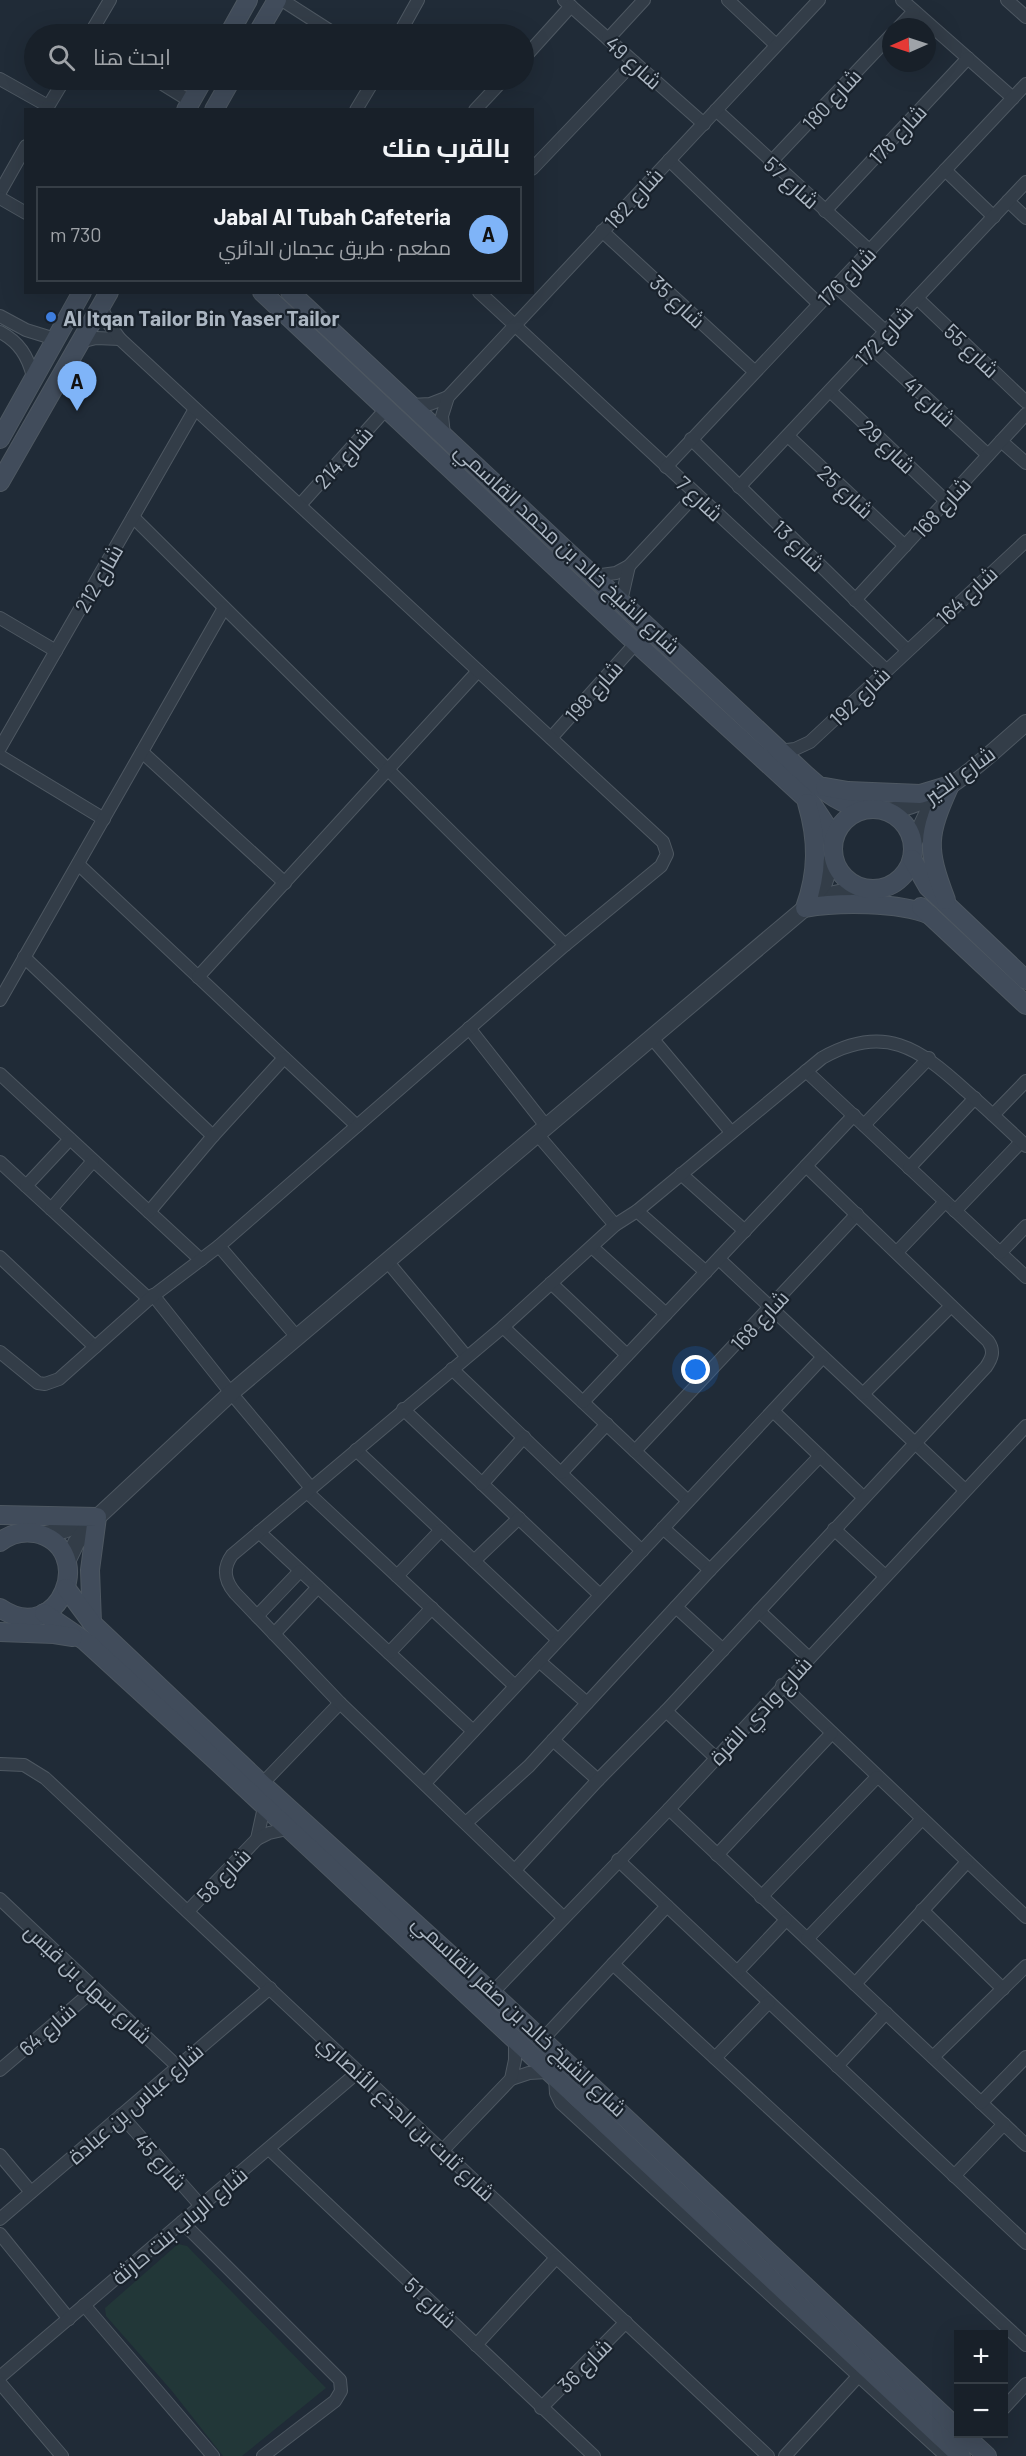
<!DOCTYPE html>
<html lang="ar">
<head>
<meta charset="utf-8">
<style>
  :root { --surface:#182029; --page:#252d35; --text:#f1f3f6; --muted:#9fa3a8; --line:#363e46; --accent:#7fb4f8 }
  body { margin:0; font-family:Barlow,Cairo,sans-serif; background:var(--page); color:var(--text); direction:rtl }
  .controls { position:absolute; right:18px; bottom:18px; display:grid; overflow:hidden; border-radius:0px; box-shadow:0 6px 24px #0002 }
  .controls button { width:54px; height:54px; display:grid; place-items:center; padding:0; border:0; border-bottom:2px solid var(--line); background:var(--surface); color:var(--text); font:30px sans-serif }
  .compass { position:absolute; left:882px; top:18px; width:54px; height:54px; border-radius:50%; background:var(--surface); box-shadow:0 6px 24px #0002; rotate:267deg }
  .you { position:absolute; left:696px; top:1370px; width:21px; height:21px; margin:-15px; border:4px solid #fff; border-radius:50%; background:#1a73e8; box-shadow:0 0 0 9px #1a73e833 }
  .badge { display:grid; place-items:center; width:39px; height:39px; border-radius:50%; background:var(--accent); color:#111; font-size:20px; font-weight:700 }
  .pin { position:absolute; translate:-50% -50px; filter:drop-shadow(0 2px 3px #0008) }
  .pin::after { content:''; position:absolute; top:32px; width:21px; height:18px; background:inherit; clip-path:polygon(0 0,100% 0,50% 100%) }
  .list { margin:0; padding:0; list-style:none }
  h2 { display:flex; justify-content:space-between; align-items:center; height:78px; margin:0; padding:0 24px; font-size:26px }
  h2 small { font-size:20px; font-weight:400; color:var(--muted) }
  .list li { display:grid; grid-template-columns:39px 1fr auto; gap:18px; align-items:center; box-sizing:border-box; height:96px; margin:0 12px 12px; padding:0 12px; border:2px solid var(--line); border-radius:0px }
  .list b { display:block; font-size:22px; white-space:nowrap }
  .list p { margin:0; font-size:20px; white-space:nowrap; color:var(--muted) }
  .list em { font-size:20px; font-style:normal; color:var(--muted) }
  .icon { flex:none; width:33px; height:33px; fill:none; stroke:currentColor; stroke-width:2; stroke-linecap:round; stroke-linejoin:round }
  .map { position:relative; flex:none; width:1026px; height:2456px; overflow:hidden; direction:ltr }
  .search { position:absolute; background:var(--surface); box-shadow:0 6px 24px #0002; left:24px; top:24px; width:510px; height:66px; display:flex; align-items:center; gap:15px; box-sizing:border-box; padding:0 21px; border-radius:33px; color:var(--muted); font-size:22px }
  .panel { position:absolute; background:var(--surface); box-shadow:0 6px 24px #0002; left:24px; top:108px; width:510px; height:186px; border-radius:0px; direction:rtl }
  .map>svg:first-child { display:block }
  .green { fill:#223738 }
  .lines { fill:none; stroke-linecap:round; stroke-linejoin:round }
  .minor-casing { stroke:#4e5862; stroke-width:14 }
  .tertiary-casing { stroke:#4e5862; stroke-width:18 }
  .secondary-casing { stroke:#4e5862; stroke-width:20 }
  .minor { stroke:#333d48; stroke-width:12 }
  .tertiary { stroke:#333d48; stroke-width:16 }
  .secondary { stroke:#414c5b; stroke-width:18 }
  .shop-dot { fill:#3f7fe0; stroke:#19222c; stroke-width:2 }
  .labels { text-anchor:middle; dominant-baseline:central; stroke-width:4.5; stroke-linejoin:round; paint-order:stroke }
  .street-label { font-size:21px; fill:#adb8c4; stroke:#19222c }
  .poi-label { font-size:21px; font-weight:bold; fill:#adb8c4; stroke:#19222c; text-anchor:start }
</style>
</head>
<body>
<div class="map">
<svg width="1026" height="2456" viewBox="0 0 1026 2456">
  <rect width="100%" height="100%" fill="#202b37"/>
  <path class="green" d="M178,2244L187,2246L326,2388L242,2456H223L172,2391L106,2316L105,2308Z"/>
  <g class="lines">
    <defs>
      <g id="minor">
        <path d="M282,0L335,34"/>
        <path d="M564,0L704,124"/>
        <path d="M728,0L776,45"/>
        <path d="M902,0L1013,98"/>
        <path d="M1007,0L1026,17"/>
        <path d="M899,27L914,11"/>
        <path d="M90,34L110,0"/>
        <path d="M399,34L418,0"/>
        <path d="M608,39L644,0"/>
        <path d="M524,58L571,6"/>
        <path d="M0,79L48,106"/>
        <path d="M156,80L190,101"/>
        <path d="M46,110L64,80"/>
        <path d="M356,110L374,80"/>
        <path d="M475,110L503,80"/>
        <path d="M716,110L870,251"/>
        <path d="M669,160L819,304"/>
        <path d="M770,163L891,35"/>
        <path d="M532,169L634,62"/>
        <path d="M945,170L994,217"/>
        <path d="M0,192L26,146"/>
        <path d="M0,198L26,213"/>
        <path d="M1008,201L1026,218"/>
        <path d="M825,211L968,58"/>
        <path d="M602,231L754,371"/>
        <path d="M836,286L886,332"/>
        <path d="M479,292L886,670"/>
        <path d="M917,298L1026,402"/>
        <path d="M0,316L26,330L55,339"/>
        <path d="M0,332C19,342 28,356 33,377"/>
        <path d="M80,342L96,338L120,339"/>
        <path d="M871,347L988,455"/>
        <path d="M830,391L946,501"/>
        <path d="M411,405L430,404L448,397"/>
        <path d="M444,435L442,416L448,397L819,0"/>
        <path d="M788,436L905,546"/>
        <path d="M691,439L907,650"/>
        <path d="M1001,441L1026,463"/>
        <path d="M666,467L1026,84"/>
        <path d="M739,487L1026,182"/>
        <path d="M300,505L386,409"/>
        <path d="M133,517L565,945"/>
        <path d="M594,576L616,573L629,566L696,494"/>
        <path d="M855,600L1026,414"/>
        <path d="M621,601L629,566"/>
        <path d="M0,618L56,651"/>
        <path d="M551,738L636,643"/>
        <path d="M0,748L195,409"/>
        <path d="M779,751L795,749L810,742L1026,541"/>
        <path d="M142,752L285,883"/>
        <path d="M0,756L104,819"/>
        <path d="M78,864L357,1126"/>
        <path d="M24,957L213,1136"/>
        <path d="M198,977L478,671"/>
        <path d="M0,1000L224,608"/>
        <path d="M469,1028L546,1126"/>
        <path d="M651,1037L731,1132"/>
        <path d="M806,1071L1026,1277"/>
        <path d="M0,1074L201,1260"/>
        <path d="M993,1115L1026,1081"/>
        <path d="M864,1125L929,1058"/>
        <path d="M537,1134L615,1225"/>
        <path d="M0,1162L149,1299"/>
        <path d="M909,1168L975,1098"/>
        <path d="M681,1174L745,1231"/>
        <path d="M26,1186L70,1139"/>
        <path d="M51,1209L93,1161"/>
        <path d="M637,1211L706,1272"/>
        <path d="M955,1211L1021,1142"/>
        <path d="M149,1212L213,1136L284,1058"/>
        <path d="M219,1246L297,1337"/>
        <path d="M592,1247L666,1314"/>
        <path d="M897,1252L945,1202"/>
        <path d="M1000,1253L1026,1226"/>
        <path d="M0,1257L95,1347"/>
        <path d="M719,1259L965,1490"/>
        <path d="M387,1261L466,1356"/>
        <path d="M551,1283L627,1355"/>
        <path d="M153,1295L231,1393L311,1488"/>
        <path d="M503,1327L688,1501"/>
        <path d="M0,1352L38,1383L45,1384L59,1379L149,1299L219,1246L565,945L661,866L667,854L663,842L120,339L109,324L101,306"/>
        <path d="M452,1369L642,1551"/>
        <path d="M863,1394L951,1306"/>
        <path d="M583,1402L854,1115"/>
        <path d="M403,1409L600,1595"/>
        <path d="M773,1411L863,1497"/>
        <path d="M356,1450L558,1640"/>
        <path d="M635,1451L857,1214"/>
        <path d="M561,1473L607,1424"/>
        <path d="M482,1484L524,1437"/>
        <path d="M307,1492L515,1686"/>
        <path d="M663,1528L710,1570"/>
        <path d="M834,1529L885,1576"/>
        <path d="M259,1532L473,1731"/>
        <path d="M474,1561L519,1518"/>
        <path d="M397,1576L441,1530"/>
        <path d="M676,1607L723,1650"/>
        <path d="M759,1611L808,1657"/>
        <path d="M257,1616L300,1571"/>
        <path d="M274,1634L318,1587"/>
        <path d="M389,1653L432,1608"/>
        <path d="M539,1661L587,1703"/>
        <path d="M782,1685L1026,1917"/>
        <path d="M666,1711L716,1758"/>
        <path d="M553,1740L598,1780"/>
        <path d="M0,1764L24,1765L45,1778L768,2456"/>
        <path d="M425,1783L823,1357"/>
        <path d="M262,1784L340,1703"/>
        <path d="M669,1809L1026,2145"/>
        <path d="M467,1822L529,1766L710,1570L820,1456"/>
        <path d="M257,1839L264,1807"/>
        <path d="M717,1855L832,1733"/>
        <path d="M618,1860L1026,2243"/>
        <path d="M515,1870L598,1780L666,1711L986,1367C992,1358 995,1351 988,1341L806,1166"/>
        <path d="M761,1897L877,1777"/>
        <path d="M0,1899L178,2067"/>
        <path d="M922,1910L1003,1989"/>
        <path d="M188,1911L257,1839L269,1833L287,1829"/>
        <path d="M563,1917L340,1703L235,1593C225,1581 222,1569 232,1555L503,1327L615,1225L637,1211L822,1058C884,1023 919,1048 965,1090C986,1108 1006,1127 1026,1146"/>
        <path d="M807,1939L922,1819"/>
        <path d="M613,1964L1026,2345"/>
        <path d="M738,1971L786,1920"/>
        <path d="M855,1984L967,1862"/>
        <path d="M492,1993L669,1809L1026,1426"/>
        <path d="M542,2040L667,1906"/>
        <path d="M933,2057L1026,1966"/>
        <path d="M715,2058L769,2002"/>
        <path d="M837,2066L886,2013"/>
        <path d="M0,2070L95,1989"/>
        <path d="M555,2078L556,2093L561,2103L946,2456"/>
        <path d="M511,2079L529,2073L548,2072"/>
        <path d="M981,2103L1026,2057"/>
        <path d="M121,2115L201,2206"/>
        <path d="M269,2149L594,2456"/>
        <path d="M443,2150L511,2079L515,2060V2040"/>
        <path d="M0,2155L31,2192"/>
        <path d="M954,2176L1004,2124"/>
        <path d="M0,2219L270,1988"/>
        <path d="M182,2222L340,2380L341,2391L335,2401L263,2456"/>
        <path d="M0,2234L69,2319"/>
        <path d="M84,2305L213,2456"/>
        <path d="M476,2345L556,2258"/>
        <path d="M0,2377L358,2072"/>
        <path d="M0,2383L62,2456"/>
        <path d="M541,2408L626,2322"/>
        <path d="M1004,2408L1026,2384"/>
        <path d="M785,2456L863,2371"/>
      </g>
      <g id="tertiary">
        <path d="M887,811C943,804 984,758 1026,723"/>
        <path d="M913,844L928,812L940,796"/>
        <path d="M811,904L834,894L862,888"/>
        <path d="M41,1535L64,1530L94,1518"/>
        <path d="M67,1562L76,1543L89,1525L231,1393L805,908L824,883L833,856"/>
      </g>
      <g id="secondary">
        <path d="M229,34L248,0"/>
        <path d="M257,34L277,0"/>
        <path d="M186,110L203,80"/>
        <path d="M214,110L231,80"/>
        <path d="M262,292L636,643L812,804L826,825L833,843"/>
        <path d="M290,292L806,775C825,792 842,807 868,809"/>
        <path d="M0,439L82,292"/>
        <path d="M0,482L109,292"/>
        <path d="M825,787L848,791L920,794L950,785"/>
        <path d="M807,803C818,840 818,872 805,908C838,902 899,902 930,915"/>
        <circle cx="873" cy="849" r="40"/>
        <path d="M912,859L928,887L1026,980"/>
        <path d="M946,900C926,847 927,836 950,785"/>
        <path d="M921,907L1026,1005"/>
        <path d="M0,1515L97,1517L90,1570L92,1623"/>
        <path d="M0,1542C10,1534 22,1531 35,1533C99,1547 60,1649 0,1608"/>
        <path d="M66,1588L92,1623L262,1784L492,1993L958,2429"/>
        <path d="M44,1613L85,1641L212,1757L961,2456"/>
        <path d="M0,1632L54,1634L73,1637"/>
        <path d="M963,2434L987,2456"/>
      </g>
    </defs>
    <use href="#minor" class="minor-casing"/>
    <use href="#tertiary" class="tertiary-casing"/>
    <use href="#secondary" class="secondary-casing"/>
    <use href="#minor" class="minor"/>
    <use href="#tertiary" class="tertiary"/>
    <use href="#secondary" class="secondary"/>
  </g>
  <circle class="shop-dot" cx="51" cy="317" r="6"/>
  <g class="labels">
    <g class="street-label">
      <text transform="translate(634 62) rotate(42)">شارع 49</text>
      <text transform="translate(831 99) rotate(-47)">شارع 180</text>
      <text transform="translate(897 134) rotate(-47)">شارع 178</text>
      <text transform="translate(792 182) rotate(42)">شارع 57</text>
      <text transform="translate(633 198) rotate(-47)">شارع 182</text>
      <text transform="translate(846 276) rotate(-46)">شارع 176</text>
      <text transform="translate(678 301) rotate(43)">شارع 35</text>
      <text transform="translate(883 335) rotate(-47)">شارع 172</text>
      <text transform="translate(972 350) rotate(44)">شارع 55</text>
      <text transform="translate(930 401) rotate(43)">شارع 41</text>
      <text transform="translate(888 446) rotate(43)">شارع 29</text>
      <text transform="translate(343 457) rotate(-48)">214 شارع</text>
      <text transform="translate(846 491) rotate(43)">شارع 25</text>
      <text transform="translate(700 498) rotate(43)">شارع 7</text>
      <text transform="translate(941 507) rotate(-47)">شارع 168</text>
      <text transform="translate(799 545) rotate(44)">شارع 13</text>
      <text transform="translate(568 548) rotate(43)">شارع الشيخ خالد بن محمد القاسمي</text>
      <text transform="translate(98 578) rotate(-60)">212 شارع</text>
      <text transform="translate(966 595) rotate(-43)">شارع 164</text>
      <text transform="translate(593 691) rotate(-48)">شارع 198</text>
      <text transform="translate(859 696) rotate(-44)">شارع 192</text>
      <text transform="translate(959 774) rotate(-36)">شارع الخير</text>
      <text transform="translate(759 1320) rotate(-47)">شارع 168</text>
      <text transform="translate(760 1710) rotate(-47)">شارع وادي القرة</text>
      <text transform="translate(223 1875) rotate(-46)">شارع 58</text>
      <text transform="translate(89 1983) rotate(43)">شارع سهل بن قيس</text>
      <text transform="translate(520 2015) rotate(43)">شارع الشيخ خالد بن صقر القاسمي</text>
      <text transform="translate(47 2029) rotate(-41)">شارع 64</text>
      <text transform="translate(135 2103) rotate(-41)">شارع عباس بن عبادة</text>
      <text transform="translate(407 2117) rotate(43)">شارع ثابت بن الجذع الأنصاري</text>
      <text transform="translate(161 2161) rotate(49)">شارع 45</text>
      <text transform="translate(179 2225) rotate(-40)">شارع الرباب بنت حارثة</text>
      <text transform="translate(431 2302) rotate(43)">شارع 51</text>
      <text transform="translate(584 2365) rotate(-45)">شارع 36</text>
    </g>
    <g class="poi-label">
      <text x="63" y="317">Al Itqan Tailor Bin Yaser Tailor</text>
    </g>
  </g>
</svg>
<div class="controls">
<button>+</button>
<button>−</button>
</div>
<svg class="compass" viewBox="-18 -18 36 36"><path d="M0-13l5 13h-10z" fill="#e53935"/><path d="M0 13l5-13h-10z" fill="#9fa3a8"/></svg>
<div class="you"></div>
<div class="pin badge" style="left:77px;top:411px">A</div>
<div class="search"><svg class="icon" aria-label="search" viewBox="0 0 24 24"><circle cx="10" cy="10" r="6"/><path d="M15 15l6 6"/></svg>ابحث هنا</div>
<section class="panel">
<h2>بالقرب منك<small></small></h2>
<ul class="list">
<li><span class="badge">A</span><div><b>Jabal Al Tubah Cafeteria</b><p>مطعم · طريق عجمان الدائري</p></div><em>730 m</em></li>
</ul>
</section>
</div>
</body>
</html>
